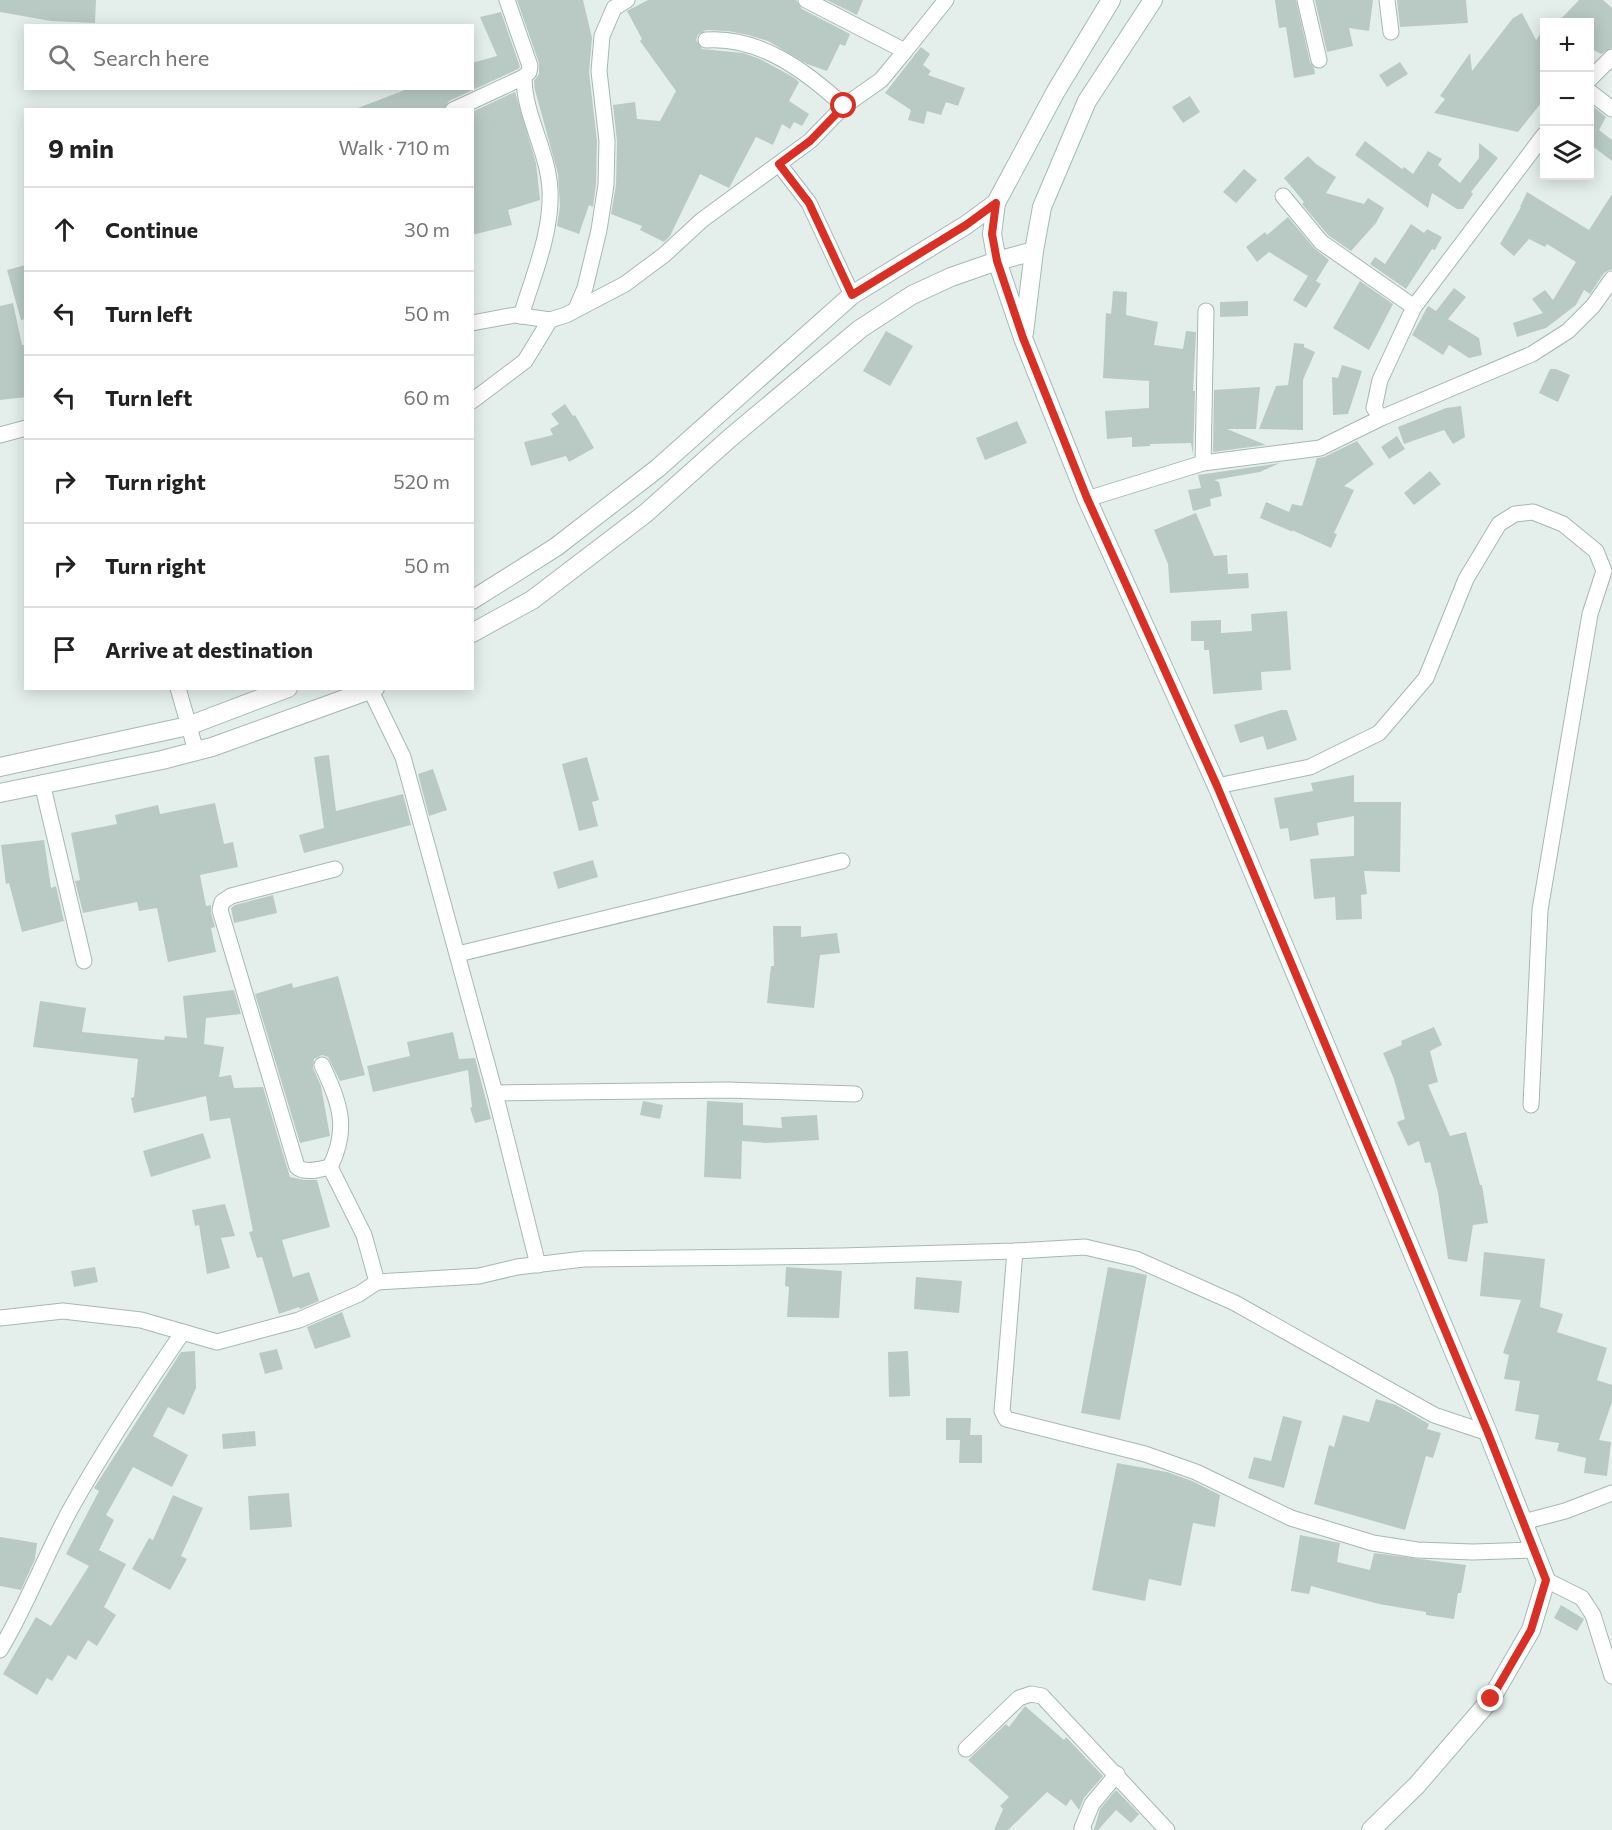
<!DOCTYPE html>
<html lang="en">
<head>
<meta charset="utf-8">
<style>
  :root { --surface:#fff; --page:#f2f2f2; --text:#222; --muted:#767676; --line:#e0e0e0 }
  body { margin:0; font-family:Commissioner,sans-serif; background:var(--page); color:var(--text) }
  .controls { position:absolute; right:18px; top:18px; display:grid; overflow:hidden; border-radius:0px; box-shadow:0 3px 15px #0003 }
  .controls button { width:54px; height:54px; display:grid; place-items:center; padding:0; border:0; border-bottom:2px solid var(--line); background:var(--surface); color:var(--text); font:30px sans-serif }
  .stop { position:absolute; width:18px; height:18px; margin:-14px; border:4px solid #d93025; border-radius:50%; background:#fff }
  .stop.end { background:#d93025; border-color:#fff; box-shadow:0 2px 6px #0008 }
  .list { margin:0; padding:0; list-style:none }
  h2 { display:flex; justify-content:space-between; align-items:center; height:78px; margin:0; padding:0 24px; font-size:26px }
  h2 small { font-size:20px; font-weight:400; color:var(--muted) }
  .list li { display:grid; grid-template-columns:39px 1fr auto; gap:18px; align-items:center; box-sizing:border-box; height:84px; padding:0 24px; border-top:2px solid var(--line) }
  .list b { display:block; font-size:22px; white-space:nowrap }
  .list em { font-size:20px; font-style:normal; color:var(--muted) }
  .icon { flex:none; width:33px; height:33px; fill:none; stroke:currentColor; stroke-width:2; stroke-linecap:round; stroke-linejoin:round }
  .map { position:relative; flex:none; width:1612px; height:1830px; overflow:hidden }
  .search { position:absolute; background:var(--surface); box-shadow:0 3px 15px #0003; left:24px; top:24px; width:450px; height:66px; display:flex; align-items:center; gap:15px; box-sizing:border-box; padding:0 21px; border-radius:0px; color:var(--muted); font-size:22px }
  .panel { position:absolute; background:var(--surface); box-shadow:0 3px 15px #0003; left:24px; top:108px; width:450px; height:582px; border-radius:0px }
  .map>svg:first-child { display:block }
  .building { fill:#b9cac4 }
  .lines { fill:none; stroke-linecap:round; stroke-linejoin:round }
  .minor-casing { stroke:#a6b8b3; stroke-width:17 }
  .tertiary-casing { stroke:#a6b8b3; stroke-width:20 }
  .secondary-casing { stroke:#a1bcb5; stroke-width:20 }
  .minor { stroke:#fff; stroke-width:15 }
  .tertiary { stroke:#fff; stroke-width:18 }
  .secondary { stroke:#fff; stroke-width:18 }
  .route { stroke:#d93025; stroke-width:8 }
</style>
</head>
<body>
<div class="map">
<svg width="1612" height="1830" viewBox="0 0 1612 1830">
  <rect width="100%" height="100%" fill="#e4efeb"/>
  <g class="building">
    <path d="M0,0H96L95,23L51,21L0,12Z"/>
    <path d="M517,0H583L592,38L589,72L597,141L596,184L593,207L589,205L579,234L557,226L560,206L558,174L535,90L534,81L539,74V63Z"/>
    <path d="M648,0H796L802,9L850,34L845,46L840,44L827,71L807,64L768,41L748,35L728,31L706,30L698,35L696,40L702,49L743,53L760,59L793,77L799,82L789,101L809,114L802,126L794,122L790,129L782,124L773,145L756,137L729,188L700,174L670,236L664,242L640,230L642,226L611,214L616,185L617,141L613,105L635,102L637,119L660,121L676,91L640,41L642,39L627,11Z"/>
    <path d="M827,0H863L857,15Z"/>
    <path d="M1275,0H1296L1310,62L1314,68L1315,74L1294,78L1286,27L1279,28Z"/>
    <path d="M1315,0H1373L1369,31L1349,28L1353,46L1327,52Z"/>
    <path d="M1397,0H1466L1468,23L1400,27Z"/>
    <path d="M1579,0H1603L1612,8V48L1601,54L1590,48V22H1558Z"/>
    <path d="M501,12L520,67L518,69L449,101L443,110H358V108L410,88H472V63L497,56L480,17Z"/>
    <path d="M1522,13L1536,40L1545,28V98L1518,132L1434,113L1445,99L1440,96L1470,53L1472,71L1513,18Z"/>
    <path d="M921,47L930,54L923,65L931,71L928,75L965,88L958,106L946,102L941,115L927,111L924,124L908,120L911,110L885,93Z"/>
    <path d="M1400,62L1408,74L1387,87L1379,75Z"/>
    <path d="M515,92L536,163L540,200L508,210L512,225L472,235V112Z"/>
    <path d="M1190,96L1200,112L1183,123L1172,107Z"/>
    <path d="M1590,104L1606,117L1599,130L1612,140V161L1591,145L1590,149Z"/>
    <path d="M1365,141L1402,169L1404,167L1413,174L1428,151L1442,159L1438,165L1460,183L1479,158V143L1498,158L1471,192L1473,194L1463,209H1457L1432,193L1428,208L1355,155Z"/>
    <path d="M1308,156L1316,164L1336,177L1326,193L1364,204L1368,198L1384,208L1376,223L1351,251L1328,235L1302,204L1304,202L1284,178Z"/>
    <path d="M1244,169L1257,180L1236,203L1223,192Z"/>
    <path d="M1527,192L1589,230L1612,194V269L1604,273L1590,294L1584,290L1576,305L1546,328L1517,337L1513,323L1543,313L1532,299L1545,290L1553,300L1576,262L1547,244L1545,247L1529,239L1514,256L1500,244L1521,207H1520Z"/>
    <path d="M1288,217L1314,248L1329,260L1316,281L1269,252L1257,262L1246,247L1265,232L1267,235Z"/>
    <path d="M1411,224L1424,233L1427,229L1442,237L1435,250L1432,249L1406,289L1370,264L1375,257L1385,264Z"/>
    <path d="M26,265V319L21,320L7,270Z"/>
    <path d="M1308,276L1321,284L1306,308L1293,300Z"/>
    <path d="M1360,281L1393,304L1369,350L1333,328Z"/>
    <path d="M1454,288L1466,297L1448,319L1479,338L1482,355L1469,358L1449,345L1443,355L1412,335L1428,306L1436,311Z"/>
    <path d="M1113,291L1127,292L1126,315L1158,322L1154,345L1183,349L1186,331L1196,332L1193,391H1195L1193,454L1191,443L1150,444V446L1132,447V437L1107,439L1105,411L1149,408V381L1103,378L1106,313L1111,314Z"/>
    <path d="M1248,301V316L1220,317V302Z"/>
    <path d="M13,303L22,345H26V397L0,400V306Z"/>
    <path d="M886,331L913,346L890,386L863,371Z"/>
    <path d="M1294,343L1304,344V347L1315,352L1303,380V430L1259,429L1276,386L1288,385Z"/>
    <path d="M1342,365L1362,371L1348,414L1333,415L1332,377L1338,378Z"/>
    <path d="M1550,369H1556L1570,375L1558,402L1539,393Z"/>
    <path d="M1260,387L1256,429H1227L1266,445L1213,452L1214,390Z"/>
    <path d="M565,404L573,416L575,415L594,448L569,462L566,456L531,466L524,442L553,435L550,429L559,424L551,414Z"/>
    <path d="M1461,406L1465,437L1453,444L1444,430L1404,444L1398,427L1446,408Z"/>
    <path d="M1017,421L1027,443L985,460L976,438Z"/>
    <path d="M1397,436L1405,449L1389,459L1381,447Z"/>
    <path d="M1357,441L1374,464L1344,486L1354,490L1334,533L1337,534L1331,548L1292,530L1293,532L1260,518L1266,502L1289,512L1292,504L1302,506L1317,458L1324,457Z"/>
    <path d="M1280,463L1260,472L1214,480L1219,482L1222,496L1210,499L1211,506L1193,511L1188,490L1201,488L1198,475Z"/>
    <path d="M1430,471L1441,484L1414,505L1404,493Z"/>
    <path d="M1196,513L1214,556L1227,555L1228,574L1248,573L1249,588L1170,593L1168,564L1154,530Z"/>
    <path d="M1287,611L1291,670L1261,672L1262,690L1213,694L1209,650H1204V641H1191V621L1221,620V633L1252,631L1251,614Z"/>
    <path d="M1281,710H1287L1297,740L1267,750L1263,736L1240,743L1234,725Z"/>
    <path d="M329,755L336,811L403,794L411,825L304,853L299,835L324,828L314,757Z"/>
    <path d="M587,757L599,800L592,802L598,826L579,831L562,764Z"/>
    <path d="M433,769L447,810L429,816L418,774Z"/>
    <path d="M1354,775V802H1401L1400,872L1364,871L1367,894L1361,895L1362,919L1336,920L1335,897L1314,899L1310,859L1354,856V816L1317,823L1319,835L1290,841L1288,828L1280,829L1274,798L1313,791L1311,783Z"/>
    <path d="M215,803L224,844L233,842L238,867L200,875L206,906L211,905V913L215,927L211,928L216,952L168,962L157,908L139,911L137,902L83,913L75,881L80,880L71,833L117,824L115,815L158,805L160,814Z"/>
    <path d="M44,840L51,888L56,886L64,921L22,932L9,883L6,884L1,845Z"/>
    <path d="M593,860L598,877L558,889L553,872Z"/>
    <path d="M273,895L277,913L234,923L231,908L235,905Z"/>
    <path d="M773,926H801V937L837,933L840,953L820,955L814,1008L767,1003L771,966H774Z"/>
    <path d="M338,976L365,1075L340,1081L328,1057L322,1055L314,1059L313,1068L321,1086L330,1136L300,1143L255,994L292,983L293,988Z"/>
    <path d="M234,990L241,1014L206,1018L204,1044L224,1047L219,1077L231,1075L234,1088L263,1087L290,1177L304,1180H317L330,1227L282,1240L293,1277L309,1272L319,1301L300,1309L299,1307L279,1314L262,1257L257,1258L249,1232L253,1231L230,1118L210,1121L206,1096L134,1113L131,1098L134,1097L138,1059L33,1047L40,1001L86,1008L82,1032L164,1040L165,1036L187,1038L183,996Z"/>
    <path d="M1434,1027L1442,1045L1430,1051L1438,1082L1428,1085L1450,1136L1466,1132L1480,1185H1482L1488,1223L1473,1225L1467,1262L1448,1259L1438,1193L1430,1162L1425,1163L1419,1141L1408,1146L1397,1122L1405,1119L1394,1079L1383,1053L1402,1045L1401,1041Z"/>
    <path d="M453,1032L459,1059L475,1058L491,1119L475,1123L470,1108L472,1107L468,1070L373,1092L367,1066L410,1056L407,1042Z"/>
    <path d="M643,1101L663,1105L660,1119L640,1115Z"/>
    <path d="M707,1101L743,1103V1125L782,1128L781,1117L817,1115L819,1140L766,1143L742,1141L741,1179L704,1177Z"/>
    <path d="M203,1133L211,1158L151,1177L143,1151Z"/>
    <path d="M225,1204L235,1236L221,1238L230,1268L207,1274L199,1225L195,1226L192,1210Z"/>
    <path d="M1484,1252L1545,1259L1540,1307L1563,1314L1557,1332L1607,1348L1597,1380L1612,1385V1402L1599,1440L1611,1442L1607,1476L1584,1473L1586,1458L1557,1451L1559,1443L1535,1439L1539,1415L1515,1411L1520,1381L1504,1379L1509,1355L1503,1353L1521,1300L1480,1296Z"/>
    <path d="M95,1267L98,1282L74,1287L71,1271Z"/>
    <path d="M786,1267L842,1271L839,1318L787,1317L789,1287L785,1286Z"/>
    <path d="M1108,1267L1147,1275L1120,1420L1081,1413Z"/>
    <path d="M916,1277L962,1281L959,1313L914,1309Z"/>
    <path d="M342,1312L351,1337L315,1349L307,1327Z"/>
    <path d="M277,1349L283,1369L265,1374L259,1353Z"/>
    <path d="M195,1351L196,1388L184,1415L168,1407L153,1436L188,1455L172,1487L133,1467L106,1515L114,1520L99,1550L126,1564L104,1607L116,1615L97,1646L88,1640L76,1660L68,1655L52,1681L47,1678L37,1695L3,1674L36,1617L51,1626L89,1566L66,1554L99,1491L94,1488L181,1352Z"/>
    <path d="M908,1351L910,1396L889,1397L888,1352Z"/>
    <path d="M1376,1399L1396,1405L1429,1424L1427,1429L1441,1433L1433,1458L1426,1456L1405,1530L1314,1504L1329,1445L1334,1447L1343,1415L1369,1422Z"/>
    <path d="M1283,1416L1302,1421L1284,1488L1248,1478L1254,1457L1271,1461Z"/>
    <path d="M946,1418H971L970,1435H982V1463H959L960,1440H946Z"/>
    <path d="M255,1431L256,1446L223,1449L222,1434Z"/>
    <path d="M1117,1463L1167,1472L1192,1481L1220,1495L1215,1527L1193,1523L1181,1586L1149,1579L1145,1601L1092,1590Z"/>
    <path d="M289,1493L292,1527L250,1530L248,1496Z"/>
    <path d="M173,1495L203,1508L181,1556L187,1559L170,1590L132,1569L149,1538L153,1540Z"/>
    <path d="M1300,1535L1340,1543L1337,1562L1370,1570L1374,1553L1466,1565L1461,1593H1458L1454,1619L1426,1615V1612L1379,1604L1311,1586L1309,1594L1291,1591Z"/>
    <path d="M0,1537L37,1543L35,1559L21,1590L0,1586Z"/>
    <path d="M1561,1605L1584,1619L1577,1631L1554,1618Z"/>
    <path d="M1025,1706L1064,1740L1066,1737L1103,1776L1084,1798L1079,1810L1071,1799L1066,1806L1047,1792L1008,1830H994L1003,1809L1000,1806L1009,1797L968,1760L1006,1724L1009,1727Z"/>
    <path d="M1116,1790L1139,1814L1131,1823L1116,1810L1098,1830H1094L1100,1809Z"/>
  </g>
  <g class="lines">
    <defs>
      <g id="minor">
        <path d="M507,0L530,66L529,72L524,77C524,116 548,150 550,190C552,233 533,276 521,316"/>
        <path d="M806,0L905,51L946,0"/>
        <path d="M1305,0L1319,60"/>
        <path d="M1387,0L1391,32"/>
        <path d="M706,40C760,36 807,72 844,106"/>
        <path d="M1590,79L1612,57"/>
        <path d="M1590,92L1612,109"/>
        <path d="M453,110L524,77"/>
        <path d="M1544,135L1414,307L1380,380L1374,408L1381,418L1532,354L1568,331L1593,306L1612,279"/>
        <path d="M779,164L809,203L852,295"/>
        <path d="M1283,196L1321,242L1414,307"/>
        <path d="M576,309L585,288L599,230L606,185L607,141L599,71L602,36L614,8L627,0"/>
        <path d="M472,323L515,315L550,320"/>
        <path d="M472,401L525,361L550,320L566,315L625,284L664,255L702,220L810,141L844,106L881,80L905,51"/>
        <path d="M0,435L26,428"/>
        <path d="M1203,463L1206,311"/>
        <path d="M1087,499L1203,463L1320,448L1381,418"/>
        <path d="M178,688L196,751"/>
        <path d="M371,691L403,757L495,1093L538,1265"/>
        <path d="M42,783L84,961"/>
        <path d="M1217,786L1310,767L1379,733L1426,678L1466,579L1499,524L1515,514L1533,512L1563,524L1596,551L1604,571L1590,614L1540,910L1531,1105"/>
        <path d="M458,954L842,861"/>
        <path d="M495,1093L728,1090L855,1094"/>
        <path d="M330,1167C320,1169 306,1174 297,1167L220,910L222,902L231,896L335,869"/>
        <path d="M1015,1251L1002,1411L1006,1419L1145,1454L1196,1472L1291,1518L1373,1543L1417,1550L1473,1552L1535,1550"/>
        <path d="M377,1282L479,1276L517,1267L584,1259L841,1256L1015,1251L1085,1247L1136,1259L1235,1303L1434,1415L1488,1433"/>
        <path d="M0,1318L63,1311L141,1320L217,1342L299,1320L359,1294L377,1282L364,1235L330,1167C350,1127 339,1102 322,1065"/>
        <path d="M1523,1522L1565,1511L1612,1493"/>
        <path d="M1546,1580L1582,1598L1593,1615L1612,1676"/>
        <path d="M0,1650C27,1605 45,1556 70,1510C104,1449 143,1390 183,1332"/>
        <path d="M966,1749L1019,1698L1031,1694L1042,1696L1167,1830"/>
        <path d="M1084,1830L1082,1828L1092,1804L1117,1774"/>
      </g>
      <g id="tertiary">
        <path d="M472,600L556,547L658,468L852,295L966,225L996,203"/>
        <path d="M472,633L532,600L646,513L730,438L860,329L912,295L951,277L997,261L1034,251"/>
        <path d="M0,767L188,726L288,688"/>
        <path d="M0,793L162,760L212,747L375,688"/>
      </g>
      <g id="secondary">
        <path d="M1111,0L1056,91L996,203L992,234L997,261L1023,338L1087,499L1217,786L1488,1433L1546,1580L1531,1630L1491,1699L1417,1785L1371,1830"/>
        <path d="M1024,333L1034,251L1042,207L1087,101L1153,0"/>
      </g>
    </defs>
    <use href="#minor" class="minor-casing"/>
    <use href="#tertiary" class="tertiary-casing"/>
    <use href="#secondary" class="secondary-casing"/>
    <use href="#minor" class="minor"/>
    <use href="#tertiary" class="tertiary"/>
    <use href="#secondary" class="secondary"/>
  </g>
  <g class="lines">
    <path class="route" d="M844,106L810,141L779,164L809,203L852,295L966,225L996,203L992,234L997,261L1023,338L1087,498L1217,786L1488,1433L1546,1580L1531,1630L1491,1699"/>
  </g>
</svg>
<div class="controls">
<button>+</button>
<button>−</button>
<button><svg class="icon" aria-label="layers" viewBox="0 0 24 24"><path d="M12 4l9 5-9 5-9-5zM3 14l9 5 9-5"/></svg></button>
</div>
<div class="stop" style="left:844px;top:106px"></div>
<div class="stop end" style="left:1491px;top:1699px"></div>
<div class="search"><svg class="icon" aria-label="search" viewBox="0 0 24 24"><circle cx="10" cy="10" r="6"/><path d="M15 15l6 6"/></svg>Search here</div>
<section class="panel">
<h2>9 min<small>Walk · 710 m</small></h2>
<ul class="list">
<li><svg class="icon" aria-label="ahead" viewBox="0 0 24 24"><path d="M12 20V5M6 11l6-6 6 6"/></svg><div><b>Continue</b></div><em>30 m</em></li>
<li><svg class="icon" aria-label="left" viewBox="0 0 24 24"><path d="M17 20v-9H6M10 6l-5 5 5 5"/></svg><div><b>Turn left</b></div><em>50 m</em></li>
<li><svg class="icon" aria-label="left" viewBox="0 0 24 24"><path d="M17 20v-9H6M10 6l-5 5 5 5"/></svg><div><b>Turn left</b></div><em>60 m</em></li>
<li><svg class="icon" aria-label="right" viewBox="0 0 24 24"><path d="M7 20v-9h11M14 6l5 5-5 5"/></svg><div><b>Turn right</b></div><em>520 m</em></li>
<li><svg class="icon" aria-label="right" viewBox="0 0 24 24"><path d="M7 20v-9h11M14 6l5 5-5 5"/></svg><div><b>Turn right</b></div><em>50 m</em></li>
<li><svg class="icon" aria-label="arrive" viewBox="0 0 24 24"><path d="M6 21V4h12l-3 4 3 4H6"/></svg><div><b>Arrive at destination</b></div></li>
</ul>
</section>
</div>
</body>
</html>
